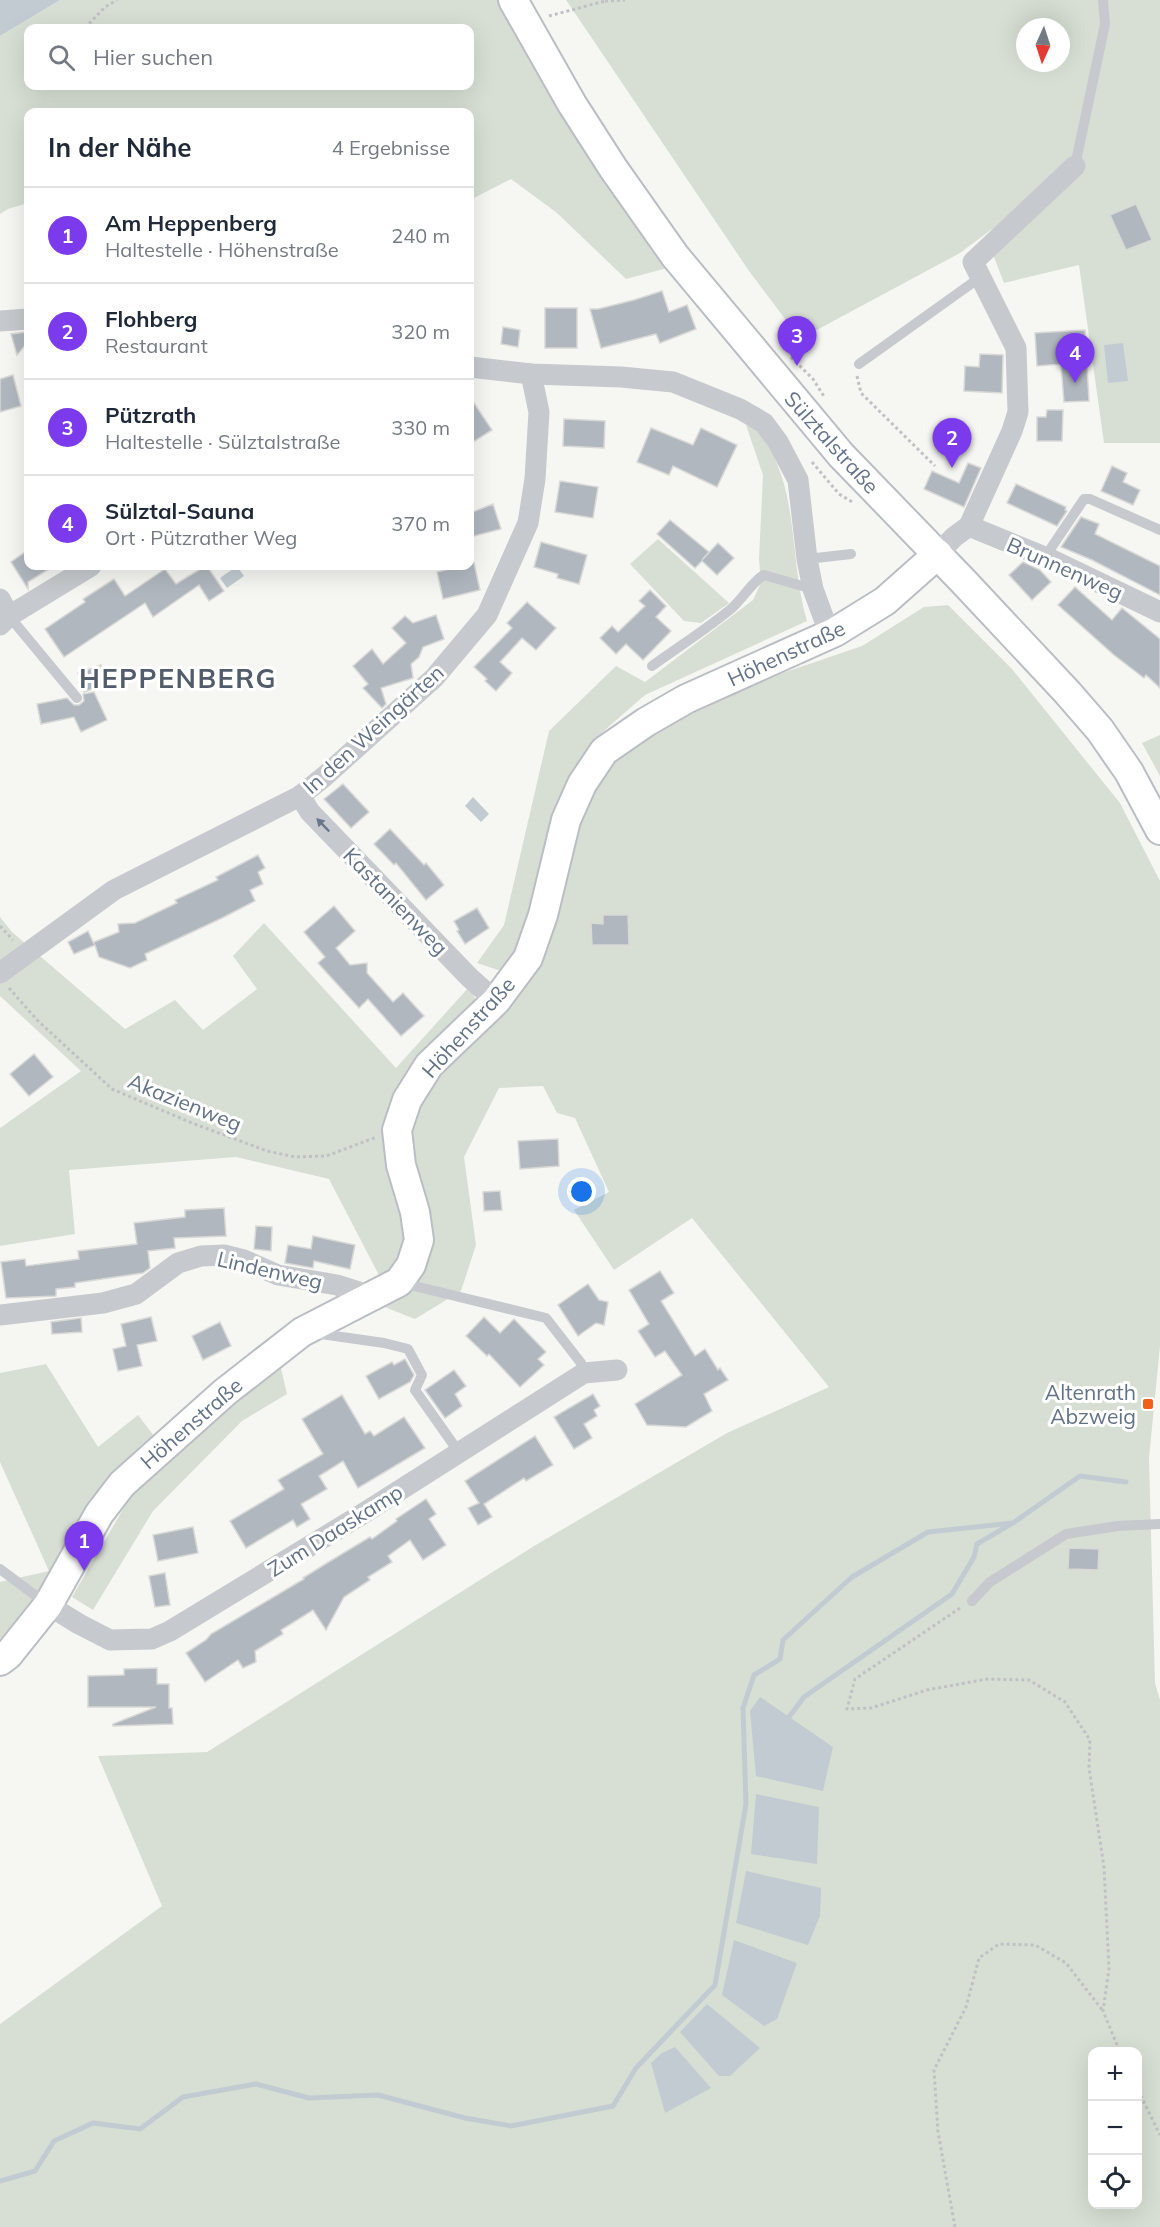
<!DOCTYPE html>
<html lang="de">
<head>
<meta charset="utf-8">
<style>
  :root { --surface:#fff; --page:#f6f6f7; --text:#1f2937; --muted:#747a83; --line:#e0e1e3; --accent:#7c3aed }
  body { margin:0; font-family:Mulish,sans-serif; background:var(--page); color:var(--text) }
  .controls { position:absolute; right:18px; bottom:18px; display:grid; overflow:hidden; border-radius:12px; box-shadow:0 6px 24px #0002 }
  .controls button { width:54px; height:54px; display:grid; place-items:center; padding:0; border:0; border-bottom:2px solid var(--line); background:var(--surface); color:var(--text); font:30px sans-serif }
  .compass { position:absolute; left:1016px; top:18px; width:54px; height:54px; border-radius:50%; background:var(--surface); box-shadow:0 6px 24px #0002; rotate:183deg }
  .you { position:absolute; left:582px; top:1192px; width:21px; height:21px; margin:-15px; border:4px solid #fff; border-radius:50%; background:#1a73e8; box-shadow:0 0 0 9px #1a73e833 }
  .badge { display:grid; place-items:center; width:39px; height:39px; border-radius:50%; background:var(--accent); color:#fff; font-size:20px; font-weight:700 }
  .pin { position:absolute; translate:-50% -50px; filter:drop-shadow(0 2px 3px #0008) }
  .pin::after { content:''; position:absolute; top:32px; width:21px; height:18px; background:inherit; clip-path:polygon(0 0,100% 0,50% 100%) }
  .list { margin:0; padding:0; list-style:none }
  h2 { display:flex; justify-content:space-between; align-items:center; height:78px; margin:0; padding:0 24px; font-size:26px }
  h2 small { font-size:20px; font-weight:400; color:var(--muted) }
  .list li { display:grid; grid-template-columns:39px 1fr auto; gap:18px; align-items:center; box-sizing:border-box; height:96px; padding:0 24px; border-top:2px solid var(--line) }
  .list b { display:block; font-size:22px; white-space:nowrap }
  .list p { margin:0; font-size:20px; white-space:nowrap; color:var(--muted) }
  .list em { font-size:20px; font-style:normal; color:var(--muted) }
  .icon { flex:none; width:33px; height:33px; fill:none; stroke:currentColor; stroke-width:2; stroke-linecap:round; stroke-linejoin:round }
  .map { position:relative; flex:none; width:1160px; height:2227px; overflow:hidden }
  .search { position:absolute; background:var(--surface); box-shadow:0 6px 24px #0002; left:24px; top:24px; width:450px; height:66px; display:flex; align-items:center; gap:15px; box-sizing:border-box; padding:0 21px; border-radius:12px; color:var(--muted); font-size:22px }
  .panel { position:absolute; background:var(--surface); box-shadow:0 6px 24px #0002; left:24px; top:108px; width:450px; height:462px; border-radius:12px }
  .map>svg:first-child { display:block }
  .green { fill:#d7dfd4; fill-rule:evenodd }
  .water { fill:#c2cbd2 }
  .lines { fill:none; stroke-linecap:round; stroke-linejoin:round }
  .stream { stroke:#c2cbd2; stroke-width:5 }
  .building { fill:#b0b7be; stroke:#d8d8d6; stroke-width:1.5 }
  .secondary-casing { stroke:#babec4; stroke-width:32 }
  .path { stroke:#bfc1c4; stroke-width:3; stroke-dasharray:3 3; stroke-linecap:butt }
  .service { stroke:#c6c9cd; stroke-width:10 }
  .minor { stroke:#c6c9cd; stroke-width:21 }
  .secondary { stroke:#fff; stroke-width:28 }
  .oneway { fill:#68778a }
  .poi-dot { fill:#f16019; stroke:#fff; stroke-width:2 }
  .labels { text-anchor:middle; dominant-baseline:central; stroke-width:6; stroke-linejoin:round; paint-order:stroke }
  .street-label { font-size:21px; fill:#637387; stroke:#fff }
  .poi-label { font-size:21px; fill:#637387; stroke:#fff; text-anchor:end }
  .district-label { font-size:27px; font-weight:bold; letter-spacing:1.5px; fill:#525d6b; stroke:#fff }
</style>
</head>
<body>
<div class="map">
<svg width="1160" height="2227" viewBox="0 0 1160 2227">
  <rect width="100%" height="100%" fill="#f6f7f3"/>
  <g class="green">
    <path d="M60,0H498L588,152L671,267L626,279L557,213L511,179L470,200V112H28V203L8,209L0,214V36ZM28,28H470V86H28Z"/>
    <path d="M566,0H1160V443H1104L1079,265L1004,283L991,249L1070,171L960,253L800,339L749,271ZM1025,27H1061V63H1025Z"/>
    <path d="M746,425L764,432C771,449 779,467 784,484C796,528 794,578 807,621L645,695L598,736L572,770L556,807L531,903L515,949L501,971L477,963L504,925L549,731L616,666L645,682L753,600L761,583L759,559L763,475Z"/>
    <path d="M658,539L729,603L701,623L684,621L630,564Z"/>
    <path d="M948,605L1012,669L1120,803L1160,881V1346L1149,1458L1155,1683L1160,1700V2227H0V2024L162,1906L98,1756L207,1752L534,1546L727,1433L829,1387L692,1218L614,1270L574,1210L609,1192L575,1118L557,1113L543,1086L499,1088L464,1157L476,1245L461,1291L415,1319L377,1304L406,1289L408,1159L416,1104L437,1068L506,1003L578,821L608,761L686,706L862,646L924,607ZM1092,2052H1138V2204H1092Z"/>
    <path d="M1160,735V776L1142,743Z"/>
    <path d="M0,917L12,932L125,1029L175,1000L203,1030L257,989L233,956L264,923L396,1068L469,987L477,1002L400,1093L404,1260L382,1281L329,1179L236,1157L69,1170L75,1234L0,1246V1128L81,1071L0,996Z"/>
    <path d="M46,1364L98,1447L138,1415L154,1436L108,1484L49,1571L25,1616L0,1639V1582L49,1571L0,1462V1373Z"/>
    <path d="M280,1364L287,1394L242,1421L153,1511L93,1610L72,1597L133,1492L229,1402Z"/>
  </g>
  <g class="water">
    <path d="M0,0H60L0,36Z"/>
    <path d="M1123,343L1128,381L1108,383L1104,345Z"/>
    <path d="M237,566L244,576L227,588L220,578Z"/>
    <path d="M473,797L489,814L481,822L465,806Z"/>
    <path d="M760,1697L833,1747L823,1791L756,1776L750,1711Z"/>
    <path d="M756,1794L819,1807L817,1864L751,1854Z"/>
    <path d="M746,1871L821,1888L820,1916L808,1945L736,1923Z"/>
    <path d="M734,1940L797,1963L777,2019L764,2026L722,1995Z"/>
    <path d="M707,2004L760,2048L730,2076H719L680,2032Z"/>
    <path d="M675,2047L711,2088L665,2113L651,2063L662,2053Z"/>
  </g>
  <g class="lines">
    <g class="stream">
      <path d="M789,1717L804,1697L952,1594L974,1557L977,1544L1011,1524"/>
      <path d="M0,2181L35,2171L54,2141L93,2123L140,2129L183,2097L256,2084L309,2098L378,2095L465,2118L511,2126L613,2106L636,2068L715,1985L746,1804L743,1708L754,1675L780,1659L783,1640L852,1577L928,1532L1013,1523L1080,1476L1126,1482"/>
    </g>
  </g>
  <g class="building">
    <path d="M1136,204L1152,240L1126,250L1110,215Z"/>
    <path d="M662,291L669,312L687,305L696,329L660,343L656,334L601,348L590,309H598L634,300Z"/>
    <rect x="545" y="308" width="32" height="40"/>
    <path d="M503,327L520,330L518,347L501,344Z"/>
    <path d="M1085,330L1089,401L1064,402L1061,364L1037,366L1035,333Z"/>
    <path d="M26,332L28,335V342L17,355L11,334Z"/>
    <path d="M980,354L1003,355L1002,393L964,391L965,366L979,367Z"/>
    <path d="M13,375L21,406L0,412V379Z"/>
    <path d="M470,397L492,430L470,444Z"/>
    <path d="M1047,410H1063L1062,441H1037V417H1046Z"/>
    <path d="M564,419L605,421L604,448L563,446Z"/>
    <path d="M651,428L693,445L701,428L737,445L717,487L673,466L669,475L637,462Z"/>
    <path d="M968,463L981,468L964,507L924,489L932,471L959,483Z"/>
    <path d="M1112,466L1127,473L1123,482L1140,490L1133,505L1101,491Z"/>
    <path d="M560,481L598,487L593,518L555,512Z"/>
    <path d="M1016,484L1066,507L1065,510L1067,511L1057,526L1007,503Z"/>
    <path d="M493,504L501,529L470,537V513Z"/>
    <path d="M1081,517L1099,524L1095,534L1160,566V595L1092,560L1061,547Z"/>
    <path d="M670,520L709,552L702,560L718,543L734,558L717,575L702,561L695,568L657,534Z"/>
    <path d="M541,542L587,555L579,584L557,578L558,574L534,567Z"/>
    <path d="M28,550V566H54L28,582V589L11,562Z"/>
    <path d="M1023,562L1040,570L1051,582L1032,600L1009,575Z"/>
    <path d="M474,563L480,590L443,599L437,572Z"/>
    <path d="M205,566H207L224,591L209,601L199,585L153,617L145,603L64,657L45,629L85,602L83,599L114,579L125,596L165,569L176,584Z"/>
    <path d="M1075,587L1112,620L1122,608L1160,639V688L1146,675L1144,678L1114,655L1058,605Z"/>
    <path d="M650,590L666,606L656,617L671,631L643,660L626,644L616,654L600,638L612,626L618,632L645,606L639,601Z"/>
    <path d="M527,602L556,628L536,650L522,638L500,662L512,673L496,691L485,681L487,679L474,667L512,628L507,623Z"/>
    <path d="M436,615L444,639L423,647L419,657L411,664L413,678L381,688L386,704L382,708L363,688L368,684L353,666L372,649L383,664L406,643L392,628L405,616L413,623Z"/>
    <path d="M101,665L107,684L84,692L78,673Z"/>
    <path d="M94,692L107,720L81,732L74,717L41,724L37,704L67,698L74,705H79L84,701L83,694Z"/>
    <path d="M343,784L369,812L351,828L324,799Z"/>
    <path d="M390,829L424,865L426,863L444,885L426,900L396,863L394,865L374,844Z"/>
    <path d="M258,855L265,868L258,872L263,884L250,890L255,901L222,918L145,954L147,960L130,968L99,957L95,945L74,954L68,942L88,931L94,944V942L119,932L118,924L135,923L177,903L175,900L218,880L216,877Z"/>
    <path d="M334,906L355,931L336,948L350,965L367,963V973L393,1002L403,993L424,1016L401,1036L368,999L359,1008L318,963L325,957L304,932Z"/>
    <path d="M477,908L489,928L465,944L457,931L459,930L454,921Z"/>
    <path d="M603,915H628L629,945H592L591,923L603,924Z"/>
    <path d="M34,1054L53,1077L29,1096L10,1074Z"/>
    <path d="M558,1139L559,1166L520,1169L518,1141Z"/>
    <path d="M500,1191L502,1210L484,1211L483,1192Z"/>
    <path d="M224,1208L226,1236L174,1238L175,1248L148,1251L150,1268L143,1273L75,1283V1287L56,1289V1296L6,1298L1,1262L25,1259L26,1266L79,1259L78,1251L137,1244L134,1223L185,1217V1210Z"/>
    <path d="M256,1226L272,1227L271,1251L254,1249Z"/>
    <path d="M313,1236L355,1245L350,1269L314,1261L313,1268L285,1263L288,1245L311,1249Z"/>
    <path d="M660,1271L674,1293L661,1301L695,1356L705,1349L718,1370L720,1368L728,1380L704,1394L712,1411L686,1427L647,1425L635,1404L682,1375L665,1351L655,1357L638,1331L649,1324L629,1290Z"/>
    <path d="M588,1284L599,1300L608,1302L604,1325L596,1323L578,1336L558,1305Z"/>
    <path d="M151,1317L157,1341L137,1345L142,1366L118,1371L113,1349L126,1346L121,1324Z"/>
    <path d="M484,1317L500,1333L514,1319L546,1352L538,1359L544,1365L520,1387L489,1354L487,1356L466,1336Z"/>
    <path d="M81,1318L82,1332L52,1334L51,1322Z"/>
    <path d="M220,1322L231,1346L203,1360L192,1336Z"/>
    <path d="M405,1359L414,1375L410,1382L379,1399L366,1376L392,1362L394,1365Z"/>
    <path d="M454,1370L466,1386L455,1394L462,1406L445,1418L425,1390Z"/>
    <path d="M593,1394L600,1406L594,1410L597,1416L584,1424L592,1438L574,1449L554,1417Z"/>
    <path d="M342,1395L365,1434L370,1431L374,1436L404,1417L425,1448L358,1488L343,1461L319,1476L327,1489L301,1504L310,1519L297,1527L293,1520L246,1548L230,1521L284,1489L278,1480L323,1454L302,1419Z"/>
    <path d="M535,1436L553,1465L526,1481L524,1478L484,1504L492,1517L478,1525L468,1508L479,1503L465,1481Z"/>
    <path d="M426,1499L436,1514L429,1519L446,1545L423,1560L410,1540L388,1556L392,1562L368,1577L370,1580L344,1597L326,1630L313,1610L281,1630L283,1634L255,1651L256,1662L243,1668L238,1660L205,1682L186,1653L206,1640L211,1634L304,1579L303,1578L327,1563L370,1537L372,1539L397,1521L396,1519Z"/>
    <path d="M193,1527L198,1553L158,1561L153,1535Z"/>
    <path d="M1069,1548L1099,1549L1098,1570L1068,1569Z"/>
    <path d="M165,1573L170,1605L155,1607L149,1576Z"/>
    <path d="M157,1668V1684H169V1708H172L173,1724L113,1726V1724L156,1707H88V1676L124,1675V1669Z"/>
  </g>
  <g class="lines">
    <defs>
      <g id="secondary">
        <path d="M513,0L572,104L613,168L675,256L841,455L963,581L1067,692L1100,730L1129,772L1160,830"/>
        <path d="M0,1661L8,1655L48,1605L99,1514L122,1484L225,1392L302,1332L399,1282L411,1265L419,1240L415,1212L401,1165L397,1130L407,1100L429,1065L496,1001L528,958L543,915L566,820L582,784L604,751L646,722L686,699L835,632L885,601L938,554"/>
      </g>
    </defs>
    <use href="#secondary" class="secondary-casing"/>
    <g class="path">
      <path d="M605,1L625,0"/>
      <path d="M549,16L605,1"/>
      <path d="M85,28L105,7L117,0"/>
      <path d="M791,357L813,379L825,398"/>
      <path d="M857,376L861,393L935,466"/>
      <path d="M812,462L839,494L854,503"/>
      <path d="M0,926L13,940"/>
      <path d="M9,988L37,1020L112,1089L192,1123L267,1151L295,1157L326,1156L377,1137"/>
      <path d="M960,1608L855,1679L847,1709L871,1708L927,1690L987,1679L1029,1680L1065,1702L1090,1740L1089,1768L1104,1867L1109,1969L1103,2011L1120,2052"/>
      <path d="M1138,2090L1160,2135"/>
      <path d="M955,2227L938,2132L934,2070L966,2007L979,1958L999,1944L1035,1945L1066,1963L1103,2011"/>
    </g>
    <g class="service">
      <path d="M1075,166L1105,24L1103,0"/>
      <path d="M859,364L982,276"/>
      <path d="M1045,557L1084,499H1090L1160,530"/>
      <path d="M807,559L851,554"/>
      <path d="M9,616L77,698"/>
      <path d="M652,666C678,647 707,629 732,608C742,599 754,580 764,575L813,589"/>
      <path d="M402,1283L546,1318L581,1363L584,1373"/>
      <path d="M314,1333L384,1343L408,1349L422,1375L415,1390L458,1451"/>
      <path d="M0,1569L48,1605"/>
      <path d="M972,1601L990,1582L1066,1534L1118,1526L1160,1524"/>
    </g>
    <g class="minor">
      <path d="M0,321L28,319"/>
      <path d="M470,367L531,374L621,377L673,382L740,409L764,423L778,442L798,480L807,559L813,589L824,619L835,632"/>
      <path d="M969,526L1052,560L1160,612"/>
      <path d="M938,554L954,537L969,526L1012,431L1018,412L1016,348L973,262L1075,166"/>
      <path d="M0,599L9,616"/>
      <path d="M0,625L9,616L91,566"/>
      <path d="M300,796L310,812L469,977L496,1001"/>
      <path d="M0,973L114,890L300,796L325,776L434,678L487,615L528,523L535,479L539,412L531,374"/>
      <path d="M0,1315L103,1303L136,1294L178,1263L201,1256L224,1255L244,1260L278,1275L337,1285L371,1296"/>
      <path d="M48,1605L79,1624L110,1640L152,1639L170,1631L364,1513L584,1373L617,1370"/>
    </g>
    <use href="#secondary" class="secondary"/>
  </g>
  <defs><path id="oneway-solid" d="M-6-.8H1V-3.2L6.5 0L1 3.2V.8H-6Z" transform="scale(1.5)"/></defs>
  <use class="oneway" href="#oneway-solid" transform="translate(323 825) rotate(-134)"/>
  <rect class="poi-dot" x="1142" y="1398" width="12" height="12" rx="3"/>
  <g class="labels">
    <g class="street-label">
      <text transform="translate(832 442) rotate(48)">Sülztalstraße</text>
      <text transform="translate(1065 568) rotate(24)">Brunnenweg</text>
      <text transform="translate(786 653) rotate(-25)">Höhenstraße</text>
      <text transform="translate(373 729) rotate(-42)">In den Weingärten</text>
      <text transform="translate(396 901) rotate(46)">Kastanienweg</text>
      <text transform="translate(468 1027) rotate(-48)">Höhenstraße</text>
      <text transform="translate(185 1102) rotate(22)">Akazienweg</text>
      <text transform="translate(270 1270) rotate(13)">Lindenweg</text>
      <text transform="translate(191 1423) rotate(-41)">Höhenstraße</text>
      <text transform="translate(335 1530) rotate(-32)">Zum Daaskamp</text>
    </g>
    <g class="poi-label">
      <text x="1136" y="1392">Altenrath<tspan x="1136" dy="24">Abzweig</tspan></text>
    </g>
    <g class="district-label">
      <text x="178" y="678">HEPPENBERG</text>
    </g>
  </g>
</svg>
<div class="controls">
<button>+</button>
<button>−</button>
<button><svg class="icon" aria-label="locate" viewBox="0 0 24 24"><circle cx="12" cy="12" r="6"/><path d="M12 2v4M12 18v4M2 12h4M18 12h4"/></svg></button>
</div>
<svg class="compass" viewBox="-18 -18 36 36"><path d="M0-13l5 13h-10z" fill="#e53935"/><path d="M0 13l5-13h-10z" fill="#747a83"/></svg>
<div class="you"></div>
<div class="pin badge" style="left:84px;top:1571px">1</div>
<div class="pin badge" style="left:952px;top:468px">2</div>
<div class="pin badge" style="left:797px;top:366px">3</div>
<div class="pin badge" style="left:1075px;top:383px">4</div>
<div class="search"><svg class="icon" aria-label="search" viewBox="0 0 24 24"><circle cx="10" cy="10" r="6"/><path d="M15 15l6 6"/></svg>Hier suchen</div>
<section class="panel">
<h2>In der Nähe<small>4 Ergebnisse</small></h2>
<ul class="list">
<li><span class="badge">1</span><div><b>Am Heppenberg</b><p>Haltestelle · Höhenstraße</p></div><em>240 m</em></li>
<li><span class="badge">2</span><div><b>Flohberg</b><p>Restaurant</p></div><em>320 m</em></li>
<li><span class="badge">3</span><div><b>Pützrath</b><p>Haltestelle · Sülztalstraße</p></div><em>330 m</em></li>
<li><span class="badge">4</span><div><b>Sülztal-Sauna</b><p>Ort · Pützrather Weg</p></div><em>370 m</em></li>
</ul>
</section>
</div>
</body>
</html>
